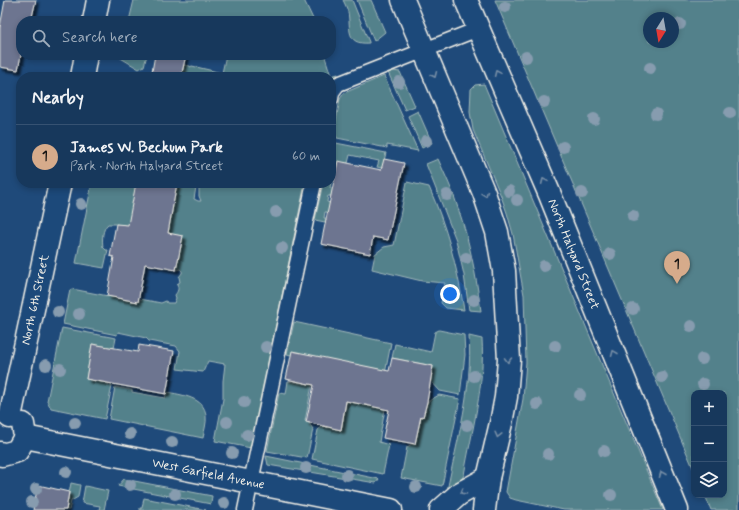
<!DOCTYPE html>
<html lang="en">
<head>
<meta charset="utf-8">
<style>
  :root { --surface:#17385c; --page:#244365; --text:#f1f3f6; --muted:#9eacbb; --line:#365272; --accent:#d6ab8b }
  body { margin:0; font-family:Mynerve,sans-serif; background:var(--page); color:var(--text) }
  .controls { position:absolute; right:12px; bottom:12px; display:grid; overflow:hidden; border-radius:8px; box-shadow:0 2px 6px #0003 }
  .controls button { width:36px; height:36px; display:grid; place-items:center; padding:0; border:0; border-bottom:1px solid var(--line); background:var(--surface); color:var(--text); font:20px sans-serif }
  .compass { position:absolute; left:643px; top:12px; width:36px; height:36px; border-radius:50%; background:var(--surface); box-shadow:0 2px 6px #0003; rotate:191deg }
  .you { position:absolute; left:450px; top:294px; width:14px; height:14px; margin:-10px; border:3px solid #fff; border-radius:50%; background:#1a73e8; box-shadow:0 0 0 6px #1a73e833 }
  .badge { display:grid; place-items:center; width:26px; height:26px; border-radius:50%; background:var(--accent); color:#111; font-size:13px; font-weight:700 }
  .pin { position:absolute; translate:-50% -33px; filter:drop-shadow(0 1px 2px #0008) }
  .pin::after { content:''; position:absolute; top:21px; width:14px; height:12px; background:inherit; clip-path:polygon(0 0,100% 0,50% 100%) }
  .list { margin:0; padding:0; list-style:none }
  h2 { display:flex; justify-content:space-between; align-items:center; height:52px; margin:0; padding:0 16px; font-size:17px }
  h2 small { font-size:13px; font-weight:400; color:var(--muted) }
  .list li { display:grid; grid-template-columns:26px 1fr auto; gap:12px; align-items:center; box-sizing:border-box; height:64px; padding:0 16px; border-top:1px solid var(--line) }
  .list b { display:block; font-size:15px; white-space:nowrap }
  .list p { margin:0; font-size:13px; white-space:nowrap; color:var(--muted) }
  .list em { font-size:13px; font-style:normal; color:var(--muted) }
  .icon { flex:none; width:22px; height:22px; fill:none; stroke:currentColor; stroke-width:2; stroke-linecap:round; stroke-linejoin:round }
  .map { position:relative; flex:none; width:739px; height:510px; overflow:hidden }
  .search { position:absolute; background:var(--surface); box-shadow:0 2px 6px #0003; left:16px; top:16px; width:320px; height:44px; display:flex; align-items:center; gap:10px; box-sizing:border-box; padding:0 14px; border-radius:16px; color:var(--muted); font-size:15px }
  .panel { position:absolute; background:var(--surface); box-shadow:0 2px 6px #0003; left:16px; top:72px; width:320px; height:116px; border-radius:16px }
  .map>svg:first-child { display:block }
  .green { fill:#52818b; stroke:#a3b9ba; fill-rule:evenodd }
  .building { fill:#6d7490; stroke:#f4f1e8; filter:url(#shadow) }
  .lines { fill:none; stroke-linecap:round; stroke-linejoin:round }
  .lane-casing { stroke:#f4f1e8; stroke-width:17 }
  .street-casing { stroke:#f4f1e8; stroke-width:25 }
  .secondary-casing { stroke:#f4f1e8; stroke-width:25 }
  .lane { stroke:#1f4a7a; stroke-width:14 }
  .street { stroke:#1f4a7a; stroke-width:22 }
  .secondary { stroke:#1f4a7a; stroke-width:22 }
  .tree { fill:#879caf }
  .oneway { stroke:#748da6 }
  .labels { text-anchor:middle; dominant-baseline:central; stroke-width:4; stroke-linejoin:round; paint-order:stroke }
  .street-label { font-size:13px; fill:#f4f1e8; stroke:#1f4a7a }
</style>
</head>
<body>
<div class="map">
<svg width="739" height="510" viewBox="0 0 739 510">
  <defs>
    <filter id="shadow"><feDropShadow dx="3.5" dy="3.5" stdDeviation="1" flood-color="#0009"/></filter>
  </defs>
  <rect width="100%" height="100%" fill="#1f4a7a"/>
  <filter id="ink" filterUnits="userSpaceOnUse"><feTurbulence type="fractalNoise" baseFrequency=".025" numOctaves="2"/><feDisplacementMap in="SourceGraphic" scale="8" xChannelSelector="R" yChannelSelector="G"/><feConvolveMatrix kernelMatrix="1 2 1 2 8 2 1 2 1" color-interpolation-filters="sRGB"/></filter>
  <g filter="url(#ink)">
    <g class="green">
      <path d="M134,0H304L314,21H129Z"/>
      <path d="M343,0H352L369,42V43C345,45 351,28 348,12C347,8 345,4 343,0Z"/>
      <path d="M357,0H371L385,32L374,41Z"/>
      <path d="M495,0H739V510H711L705,495H724V393H694V470ZM649,18H673V42H649Z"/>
      <path d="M120,55H147L144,66L139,69L119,57Z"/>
      <path d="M226,55H323L325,57L331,76L338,74V76L331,80V77H181L184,65L190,66V67L192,66L222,73Z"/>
      <path d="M387,70L400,72L415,106L405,110Z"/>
      <path d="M384,76L418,151L387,145V148L337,138L334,132L340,99L344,93Z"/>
      <path d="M484,84L663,510H564L516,500L510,498L506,492L523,399L526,362L524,295L513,234L507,213L501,196L473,130L470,112L471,89L475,85Z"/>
      <path d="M418,111L432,143L422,148L408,116Z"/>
      <path d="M336,143L386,153L382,168L377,167L379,161L350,155L348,163L337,167L334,166L333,173L336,174L334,182L331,181V145Z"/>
      <path d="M438,159C445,175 453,191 458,208C470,242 476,276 481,311L469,310L464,275L456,240L426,164Z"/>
      <path d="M407,182L429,187C447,228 457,266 464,310L446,308L441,303L445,283L422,281L372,269L375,254L384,247L394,245Z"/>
      <path d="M92,183H136L173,203L177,183H182L183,184L196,187L194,199L198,201H201L199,196V183H305L251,448L215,441L223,399V381L225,364L208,361L203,372L177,369L180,351L176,346L149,341L146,338L118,332L117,335L63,324L70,290L72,289L139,302L140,299L161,303L166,301L167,303H174L176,298L175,295C178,291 179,289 177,284L180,282L179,277L182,273V271L180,269L176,270L182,236L116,224H108C102,229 102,240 103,247L106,250H108L104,268L76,263Z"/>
      <path d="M323,183H331L330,188H333L331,196H328L327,202L330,203L328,212H325L324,218H326L325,222L315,220Z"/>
      <path d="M294,322L391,343L382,389L385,409L379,442L389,445L383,474L312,459L318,430L323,426L341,430L354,364L291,355L287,354Z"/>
      <path d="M62,328L116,338L114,348L92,344L86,379L109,383L108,385L112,386L105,419L51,408L47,401Z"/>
      <path d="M439,330L464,335L465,355L460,395L440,391L430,380L433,366L392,358L395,344L431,352L435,332Z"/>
      <path d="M469,336L482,339C485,384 472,430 464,475L459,484L447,491C457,440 473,388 469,336Z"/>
      <path d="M288,381L312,385L305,421L309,423L313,429L307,458L267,451L279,393L286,394Z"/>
      <path d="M115,387L132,390V392L165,398L167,392C181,395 205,397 206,416C207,423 204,431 203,438L109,419Z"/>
      <path d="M439,395L460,399L442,486L401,478L407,447L412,444H415L421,416L423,417L427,402Z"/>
      <path d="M266,456L379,479L376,483L268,465Z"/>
      <path d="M124,479L212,496L211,504L118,486Z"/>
      <path d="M71,483L80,485L78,497L71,501L69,510H66Z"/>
      <path d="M85,486L108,491L104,510H99L100,506L82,503Z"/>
      <path d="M144,498L206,510H140V508H142Z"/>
    </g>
    <g class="building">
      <path d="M5,0H36L31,21H21V55L18,70L0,67V27Z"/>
      <path d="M155,55H186L181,77H151Z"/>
      <path d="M384,159L404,163L388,240L373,237L370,254L321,244L338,161L381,170Z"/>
      <path d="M136,183H177L168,233L183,236L176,270L145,264L138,302L107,296L114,257L110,256L116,224L128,225Z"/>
      <path d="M92,344L138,352L139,345L174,351L166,394L86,379Z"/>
      <path d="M292,351L389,371L392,358L433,366L427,402L423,417L421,416L415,444L383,438L389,410L346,401L341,430L306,422L314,385L286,379Z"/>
      <path d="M38,485L69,492L66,510H33Z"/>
    </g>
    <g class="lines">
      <defs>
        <g id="lane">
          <path d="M331,99L332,92L338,84L478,29"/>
          <path d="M245,510L314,183"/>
        </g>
        <g id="street">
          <path d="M94,21L98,0"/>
          <path d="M82,77L86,55"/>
          <path id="s1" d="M10,417L60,183"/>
          <path id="s2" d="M25,437L391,510"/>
          <path d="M0,453L2,455L17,451L25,437L23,424"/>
        </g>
        <g id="secondary">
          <path d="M403,0L484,193L497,232L504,271L509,360L506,397L501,423L488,478L484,510"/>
          <path id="s3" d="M466,0L550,195L677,510"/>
          <path d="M441,510L459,494L488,478"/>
        </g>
      </defs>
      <use href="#lane" class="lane-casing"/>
      <use href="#street" class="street-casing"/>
      <use href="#secondary" class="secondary-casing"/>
      <use href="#lane" class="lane"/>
      <use href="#street" class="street"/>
      <use href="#secondary" class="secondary"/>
    </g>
    <g class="tree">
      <circle cx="505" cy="7" r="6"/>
      <circle cx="680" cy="24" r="6"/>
      <circle cx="526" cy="57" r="6"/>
      <circle cx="650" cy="68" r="6"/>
      <circle cx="399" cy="82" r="6"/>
      <circle cx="544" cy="102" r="6"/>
      <circle cx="730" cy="113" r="6"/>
      <circle cx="656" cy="114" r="6"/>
      <circle cx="594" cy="119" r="6"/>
      <circle cx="426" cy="141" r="6"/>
      <circle cx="563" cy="147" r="6"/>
      <circle cx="509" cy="191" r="6"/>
      <circle cx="582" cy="193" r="6"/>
      <circle cx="447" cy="195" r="6"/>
      <circle cx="517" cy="200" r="6"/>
      <circle cx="81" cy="204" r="6"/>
      <circle cx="276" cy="212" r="6"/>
      <circle cx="633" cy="216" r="6"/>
      <circle cx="282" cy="248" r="6"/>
      <circle cx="610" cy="254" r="6"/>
      <circle cx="466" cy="258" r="6"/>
      <circle cx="544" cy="266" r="6"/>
      <circle cx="474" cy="300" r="6"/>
      <circle cx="633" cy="309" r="6"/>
      <circle cx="58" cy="312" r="6"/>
      <circle cx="79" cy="314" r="6"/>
      <circle cx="691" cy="326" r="6"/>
      <circle cx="555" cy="346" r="6"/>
      <circle cx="266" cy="347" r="6"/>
      <circle cx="702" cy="359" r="6"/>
      <circle cx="46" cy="365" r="6"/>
      <circle cx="60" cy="369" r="6"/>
      <circle cx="474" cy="376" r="6"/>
      <circle cx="662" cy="377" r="6"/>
      <circle cx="703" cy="384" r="6"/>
      <circle cx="580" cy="395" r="6"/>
      <circle cx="244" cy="402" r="6"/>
      <circle cx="537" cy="404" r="6"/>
      <circle cx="227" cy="422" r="6"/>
      <circle cx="75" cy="423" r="6"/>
      <circle cx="467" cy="425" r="6"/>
      <circle cx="130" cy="434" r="6"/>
      <circle cx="247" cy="435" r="6"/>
      <circle cx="172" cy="442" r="6"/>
      <circle cx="604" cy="451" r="6"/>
      <circle cx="232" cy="453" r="6"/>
      <circle cx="548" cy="454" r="6"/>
      <circle cx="306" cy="468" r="6"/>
      <circle cx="66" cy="472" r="6"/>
      <circle cx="347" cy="475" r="6"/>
      <circle cx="130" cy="485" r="6"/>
      <circle cx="416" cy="487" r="6"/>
      <circle cx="36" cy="489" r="6"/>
      <circle cx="175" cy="494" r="6"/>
      <circle cx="611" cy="495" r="6"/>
      <circle cx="32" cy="502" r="6"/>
      <circle cx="224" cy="503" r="6"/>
    </g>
    <defs><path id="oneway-chevron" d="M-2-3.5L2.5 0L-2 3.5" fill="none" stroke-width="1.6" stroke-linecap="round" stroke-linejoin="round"/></defs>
    <g class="oneway">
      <use href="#oneway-chevron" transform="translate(497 73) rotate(-114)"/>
      <use href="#oneway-chevron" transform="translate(434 75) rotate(67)"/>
      <use href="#oneway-chevron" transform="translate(544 181) rotate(-114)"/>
      <use href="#oneway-chevron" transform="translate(485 194) rotate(70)"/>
      <use href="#oneway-chevron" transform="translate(614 353) rotate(-112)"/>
      <use href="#oneway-chevron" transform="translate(508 360) rotate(91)"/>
      <use href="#oneway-chevron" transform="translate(498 435) rotate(104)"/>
      <use href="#oneway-chevron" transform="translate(662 474) rotate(-112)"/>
      <use href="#oneway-chevron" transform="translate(463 492) rotate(148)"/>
    </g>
  </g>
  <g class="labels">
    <g class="street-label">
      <text stroke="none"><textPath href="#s3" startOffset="276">North Halyard Street</textPath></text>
      <text stroke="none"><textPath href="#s1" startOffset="120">North 6th Street</textPath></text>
      <text stroke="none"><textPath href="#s2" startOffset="187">West Garfield Avenue</textPath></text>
    </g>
  </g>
</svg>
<div class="controls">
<button>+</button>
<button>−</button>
<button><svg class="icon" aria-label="layers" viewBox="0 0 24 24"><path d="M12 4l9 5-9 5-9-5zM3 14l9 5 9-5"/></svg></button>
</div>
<svg class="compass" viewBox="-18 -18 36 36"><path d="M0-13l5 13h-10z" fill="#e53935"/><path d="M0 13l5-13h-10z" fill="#9eacbb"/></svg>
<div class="you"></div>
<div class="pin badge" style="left:677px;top:284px">1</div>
<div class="search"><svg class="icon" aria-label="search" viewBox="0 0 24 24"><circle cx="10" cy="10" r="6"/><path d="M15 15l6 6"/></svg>Search here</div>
<section class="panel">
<h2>Nearby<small></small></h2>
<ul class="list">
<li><span class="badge">1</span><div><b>James W. Beckum Park</b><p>Park · North Halyard Street</p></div><em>60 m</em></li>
</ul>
</section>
</div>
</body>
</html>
